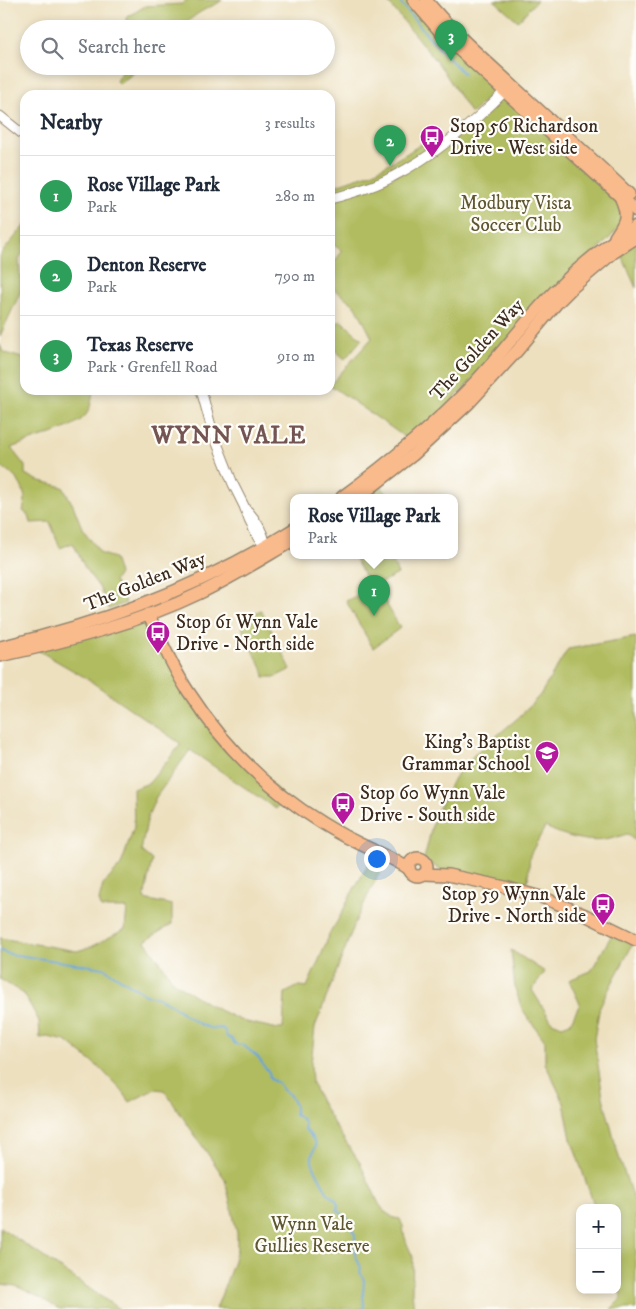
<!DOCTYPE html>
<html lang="en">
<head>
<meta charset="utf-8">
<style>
  :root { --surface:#fff; --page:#f6f6f7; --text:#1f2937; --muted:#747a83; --line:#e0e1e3; --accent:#0b8043 }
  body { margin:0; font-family:"IM FELL DW Pica",serif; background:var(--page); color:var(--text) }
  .controls { position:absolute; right:15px; bottom:15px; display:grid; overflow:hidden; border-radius:10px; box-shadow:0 2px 8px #0003 }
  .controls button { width:45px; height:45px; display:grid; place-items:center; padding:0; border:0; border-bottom:1px solid var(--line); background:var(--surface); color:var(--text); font:25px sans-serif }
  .you { position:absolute; left:376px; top:858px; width:18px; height:18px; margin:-12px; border:4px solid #fff; border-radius:50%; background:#1a73e8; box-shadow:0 0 0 8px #1a73e833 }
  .badge { display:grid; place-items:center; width:32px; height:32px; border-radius:50%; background:var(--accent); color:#fff; font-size:16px; font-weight:700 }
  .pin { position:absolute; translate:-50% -41px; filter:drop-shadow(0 1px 2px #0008) }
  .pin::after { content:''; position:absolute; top:26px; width:18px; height:15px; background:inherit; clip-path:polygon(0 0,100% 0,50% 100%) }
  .popup { position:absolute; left:290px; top:494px; width:168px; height:65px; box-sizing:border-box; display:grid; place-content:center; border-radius:10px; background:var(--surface); filter:drop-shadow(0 1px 4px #0005); font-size:16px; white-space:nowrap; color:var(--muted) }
  .popup b { font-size:19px; color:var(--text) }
  .popup::after { content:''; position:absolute; left:50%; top:100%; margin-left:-10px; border:10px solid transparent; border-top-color:var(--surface) }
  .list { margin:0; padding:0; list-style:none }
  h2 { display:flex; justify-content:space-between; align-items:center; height:65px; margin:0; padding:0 20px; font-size:21px }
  h2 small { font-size:16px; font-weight:400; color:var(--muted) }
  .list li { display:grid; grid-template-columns:32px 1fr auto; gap:15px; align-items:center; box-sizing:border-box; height:80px; padding:0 20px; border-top:1px solid var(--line) }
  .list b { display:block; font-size:19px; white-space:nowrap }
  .list p { margin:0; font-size:16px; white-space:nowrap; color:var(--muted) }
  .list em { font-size:16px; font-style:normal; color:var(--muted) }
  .icon { flex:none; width:28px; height:28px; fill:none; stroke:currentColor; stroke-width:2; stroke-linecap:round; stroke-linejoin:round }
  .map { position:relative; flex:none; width:636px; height:1309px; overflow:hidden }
  .search { position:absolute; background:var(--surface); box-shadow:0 2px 8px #0003; left:20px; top:20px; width:315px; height:55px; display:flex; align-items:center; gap:12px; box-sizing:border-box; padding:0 18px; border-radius:28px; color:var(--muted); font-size:19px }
  .panel { position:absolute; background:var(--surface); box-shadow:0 2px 8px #0003; left:20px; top:90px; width:315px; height:305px; border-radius:15px }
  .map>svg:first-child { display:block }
  .green { fill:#b0bc5e; stroke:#76733e }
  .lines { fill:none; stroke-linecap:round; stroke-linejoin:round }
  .stream { stroke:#63a3d6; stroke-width:2 }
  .minor-casing { stroke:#94856e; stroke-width:11 }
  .major-casing { stroke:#94856e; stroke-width:14 }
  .minor { stroke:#fff; stroke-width:9 }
  .major { stroke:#fabb8c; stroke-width:11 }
  .labels { text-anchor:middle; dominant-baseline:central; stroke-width:4.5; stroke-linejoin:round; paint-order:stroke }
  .poi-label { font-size:19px; fill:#3b2a1e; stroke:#fdfcf7; text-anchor:start }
  .park-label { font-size:19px; fill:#5e5631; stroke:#fdfcf7 }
  .street-label { font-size:19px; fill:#3b2a1e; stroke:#fdfcf7 }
  .district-label { font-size:24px; font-weight:bold; letter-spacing:1px; fill:#735453; stroke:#fdfcf7 }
</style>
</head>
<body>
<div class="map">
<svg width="636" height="1309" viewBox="0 0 636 1309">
  <rect width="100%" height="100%" fill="#fdfcf7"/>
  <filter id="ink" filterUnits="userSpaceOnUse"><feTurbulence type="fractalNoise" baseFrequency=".02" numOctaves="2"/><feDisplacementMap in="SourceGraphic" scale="10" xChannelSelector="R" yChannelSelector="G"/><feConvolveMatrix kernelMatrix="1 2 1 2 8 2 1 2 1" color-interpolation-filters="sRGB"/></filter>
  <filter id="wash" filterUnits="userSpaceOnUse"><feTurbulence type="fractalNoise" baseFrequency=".0096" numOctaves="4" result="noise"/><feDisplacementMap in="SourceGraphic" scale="20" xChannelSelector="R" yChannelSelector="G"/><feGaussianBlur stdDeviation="1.12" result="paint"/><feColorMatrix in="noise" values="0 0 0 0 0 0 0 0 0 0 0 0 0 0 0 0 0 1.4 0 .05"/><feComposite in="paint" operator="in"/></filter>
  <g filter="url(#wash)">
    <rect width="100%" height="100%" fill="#ede0bf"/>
    <g class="green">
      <path d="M186,0H222C217,5 210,6 204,10C195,15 188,20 183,29H127L126,18L145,6L182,4Z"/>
      <path d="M385,0H410L494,86V91L492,94L471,114L443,70L393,8Z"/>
      <path d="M494,0H537L518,21Z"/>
      <path d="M125,66H139L135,72L119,84L116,81Z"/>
      <path d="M504,92L620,197L624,223L412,442L330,385L372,338L356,306L330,286V269L342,251L330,242V199L391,178L448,142Z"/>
      <path d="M438,133L439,137L433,145L409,160L374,179L330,194V187L372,173L406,154Z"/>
      <path d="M25,225V249L19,259L21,291L0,336V255Z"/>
      <path d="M636,237V288L619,249Z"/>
      <path d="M340,320L362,339L345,359L330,346V332Z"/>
      <path d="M0,345L3,352L25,359V390H93C92,399 91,409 85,416C73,430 30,440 11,448L25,466V474L37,480L63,487L73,505L82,528L101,554L114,558L119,574L114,581L126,603L109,609L99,587L86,570L73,543L60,548L50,522L31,523L29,516L23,511C24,506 26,499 24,494C22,482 10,471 0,466Z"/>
      <path d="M380,481L383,489L390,497H367Z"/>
      <path d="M353,555H417L402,557L393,562L398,574L376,585L400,628L373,648L346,601L371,588Z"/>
      <path d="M261,610L291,669L275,677H264C264,662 236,633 244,621C247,616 255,613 261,610Z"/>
      <path d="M148,614L210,721L284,797L276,809L190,750L156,797L148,816L141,851L152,860L144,899L172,905V924L145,941L175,983L213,1007L242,1021L278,1029H283L285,993L299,986L307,987L326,944L329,934L337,922L355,887L367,867L373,850L392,858L377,877L357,918L315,1027L311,1064L312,1083L321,1102L337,1129L360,1163L379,1204L385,1212L394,1218L400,1219L403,1226L404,1234L407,1244L413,1257L412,1292L414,1309H216L233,1264L237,1248V1233L225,1179L164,1090L155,1089L130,1102L122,1091L101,1069L66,1041L48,1037L40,1038L39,1021L24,994L0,979V938L77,951L93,946L125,929L127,908H101L99,900L103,885L121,865L134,827L133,789L149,783L181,744L86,678L34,648Z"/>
      <path d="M636,637V842L627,834C620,836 612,839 604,840C585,843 562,835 545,827L530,855L528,879L523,886L448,875L424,859L434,818L454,778L474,755L519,717L540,695L568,649Z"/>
      <path d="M615,929L635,940L600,1006L594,1039L603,1097L618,1154L636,1207V1309H611L621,1299L619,1276L617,1274V1208H596L593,1202L571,1139L564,1103L545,1063V1041L522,1009L515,988L511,950L545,972L532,990L552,1022L562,1026L570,1023L580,1004L569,980L591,971Z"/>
      <path d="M0,1227L119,1309H59L41,1298L16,1286L0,1284Z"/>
    </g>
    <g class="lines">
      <g class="stream">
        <path d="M398,0L435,44L464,74"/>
        <path d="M0,951L10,954L104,968L146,995C174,996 195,1034 222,1028L225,1031L227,1037L232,1039L235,1044L243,1045L258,1057L265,1068L269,1072L270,1079L278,1083L283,1090L289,1094L295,1105V1115L302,1119L304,1123L305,1129L314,1140L316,1145L312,1155V1162L314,1167L327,1192L336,1200L338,1205L337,1209L348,1219L355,1235V1254L361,1268L360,1272L364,1280L363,1293L364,1306L363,1309"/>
      </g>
    </g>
  </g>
  <g filter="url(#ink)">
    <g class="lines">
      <defs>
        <g id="minor">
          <path d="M0,116L25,136"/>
          <path d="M330,199C349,194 375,187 392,177C435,155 474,123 508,88"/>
          <path d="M201,390L213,433L233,484L244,506L249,520L258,538L269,549"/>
          <path d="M248,511C257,521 263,532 266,545"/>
        </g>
        <g id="major">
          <path d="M413,0L442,34L458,49L636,211"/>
          <path d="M426,0C452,32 484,59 514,87C552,122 591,158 629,194"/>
          <path d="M615,237C625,222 629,217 621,199"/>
          <path d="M342,497C390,462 435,424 476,381C503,352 526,320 554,292C578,267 606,245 636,226"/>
          <path d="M359,497L413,455L469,403L517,351L557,303L573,287L613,253L636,238"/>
          <path d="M148,614C161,640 172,667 188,691C223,745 268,790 322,823C338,833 355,842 373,850C385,856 398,861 409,869"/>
          <path d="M0,647C103,623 204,586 294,529"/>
          <path d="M0,656C68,641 138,623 200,593C233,577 263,558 294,540"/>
          <circle cx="418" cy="867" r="9"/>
          <path d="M424,874L448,875L505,887L544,898L585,915L636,940"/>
        </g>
      </defs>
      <use href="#minor" class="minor-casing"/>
      <use href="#major" class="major-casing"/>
      <use href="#minor" class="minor"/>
      <use href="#major" class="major"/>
    </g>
  </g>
  <defs>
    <symbol id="bus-pin" viewBox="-11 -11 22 30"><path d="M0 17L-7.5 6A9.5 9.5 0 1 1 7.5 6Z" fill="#b5179e" stroke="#fdfcf7"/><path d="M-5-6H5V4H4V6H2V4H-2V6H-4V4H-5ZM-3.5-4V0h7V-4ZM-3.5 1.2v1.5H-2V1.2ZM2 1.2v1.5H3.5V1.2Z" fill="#fff"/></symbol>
    <symbol id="school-pin" viewBox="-11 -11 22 30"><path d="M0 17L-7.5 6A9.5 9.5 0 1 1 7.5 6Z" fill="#b5179e" stroke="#fdfcf7"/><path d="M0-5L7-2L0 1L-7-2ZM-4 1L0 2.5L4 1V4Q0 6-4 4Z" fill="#fff"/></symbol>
  </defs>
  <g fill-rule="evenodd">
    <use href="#bus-pin" x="418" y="123" width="28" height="38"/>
    <use href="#bus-pin" x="144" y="619" width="28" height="38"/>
    <use href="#school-pin" x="533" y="739" width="28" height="38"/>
    <use href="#bus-pin" x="329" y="790" width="28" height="38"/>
    <use href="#bus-pin" x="589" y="891" width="28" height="38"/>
  </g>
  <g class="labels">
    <g class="poi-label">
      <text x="450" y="126">Stop 56 Richardson<tspan x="450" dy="22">Drive - West side</tspan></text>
      <text x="176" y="622">Stop 61 Wynn Vale<tspan x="176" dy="22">Drive - North side</tspan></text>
      <text x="530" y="742" text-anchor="end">King's Baptist<tspan x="530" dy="22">Grammar School</tspan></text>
      <text x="360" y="793">Stop 60 Wynn Vale<tspan x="360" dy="22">Drive - South side</tspan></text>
      <text x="586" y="894" text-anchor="end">Stop 59 Wynn Vale<tspan x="586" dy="22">Drive - North side</tspan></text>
    </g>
    <g class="park-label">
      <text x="516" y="203">Modbury Vista<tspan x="516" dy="22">Soccer Club</tspan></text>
      <text x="312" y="1224">Wynn Vale<tspan x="312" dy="22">Gullies Reserve</tspan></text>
    </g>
    <g class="street-label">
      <text transform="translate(477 350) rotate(-48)">The Golden Way</text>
      <text transform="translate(145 582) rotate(-22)">The Golden Way</text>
    </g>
    <g class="district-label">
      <text x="229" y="436">WYNN VALE</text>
    </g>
  </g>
</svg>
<div class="controls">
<button>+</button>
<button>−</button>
</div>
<div class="you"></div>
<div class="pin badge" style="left:374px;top:616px;background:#2e9e5b">1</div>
<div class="popup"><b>Rose Village Park</b>Park</div>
<div class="pin badge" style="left:390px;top:166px;background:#2e9e5b">2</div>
<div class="pin badge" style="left:451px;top:61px;background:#2e9e5b">3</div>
<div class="search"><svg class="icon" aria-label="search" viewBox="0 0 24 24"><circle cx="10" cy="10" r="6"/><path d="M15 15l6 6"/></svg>Search here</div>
<section class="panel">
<h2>Nearby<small>3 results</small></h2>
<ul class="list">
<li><span class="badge" style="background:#2e9e5b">1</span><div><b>Rose Village Park</b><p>Park</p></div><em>280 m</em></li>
<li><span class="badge" style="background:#2e9e5b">2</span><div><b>Denton Reserve</b><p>Park</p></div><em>790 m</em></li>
<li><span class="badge" style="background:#2e9e5b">3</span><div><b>Texas Reserve</b><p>Park · Grenfell Road</p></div><em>910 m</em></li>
</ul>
</section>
</div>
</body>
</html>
